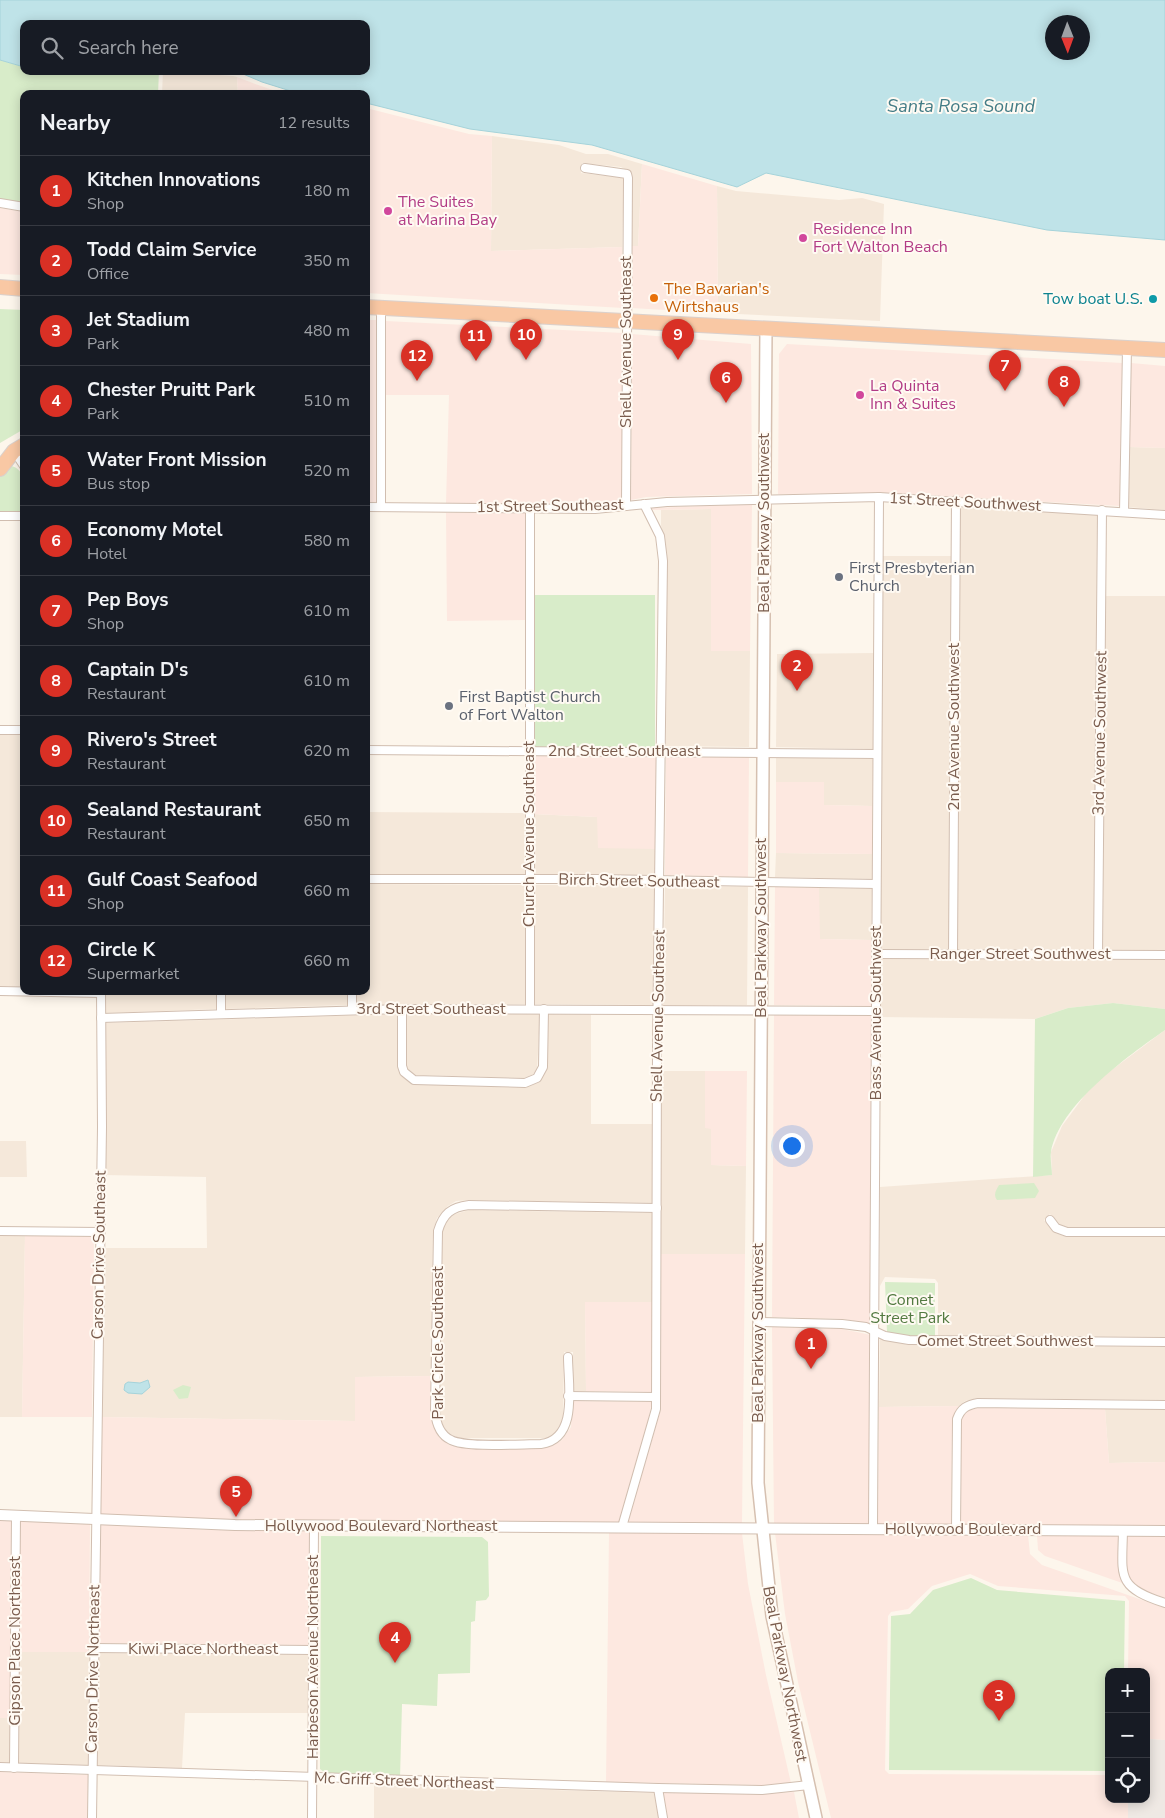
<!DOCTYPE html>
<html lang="en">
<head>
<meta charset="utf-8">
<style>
  :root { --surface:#171b24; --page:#20242c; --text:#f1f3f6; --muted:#9ea1a6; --line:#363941; --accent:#d93025 }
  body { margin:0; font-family:"Nunito Sans",sans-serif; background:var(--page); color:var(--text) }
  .controls { position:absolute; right:15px; bottom:15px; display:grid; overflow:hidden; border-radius:10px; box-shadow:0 2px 12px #0003 }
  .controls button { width:45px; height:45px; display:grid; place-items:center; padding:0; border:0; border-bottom:1px solid var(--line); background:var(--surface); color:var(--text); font:25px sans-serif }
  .compass { position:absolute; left:1045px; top:15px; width:45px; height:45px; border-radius:50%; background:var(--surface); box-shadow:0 2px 12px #0003; rotate:179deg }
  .you { position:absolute; left:791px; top:1145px; width:18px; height:18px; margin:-12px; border:4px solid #fff; border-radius:50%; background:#1a73e8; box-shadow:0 0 0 8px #1a73e833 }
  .badge { display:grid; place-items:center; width:32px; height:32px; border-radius:50%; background:var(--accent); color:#fff; font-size:16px; font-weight:700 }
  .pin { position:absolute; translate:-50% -41px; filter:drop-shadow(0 1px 2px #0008) }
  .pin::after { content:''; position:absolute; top:26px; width:18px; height:15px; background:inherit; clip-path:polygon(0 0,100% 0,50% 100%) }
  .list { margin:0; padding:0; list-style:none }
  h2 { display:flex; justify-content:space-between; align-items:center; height:65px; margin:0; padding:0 20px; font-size:21px }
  h2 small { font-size:16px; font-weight:400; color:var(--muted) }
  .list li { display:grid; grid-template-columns:32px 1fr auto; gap:15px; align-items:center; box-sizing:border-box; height:70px; padding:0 20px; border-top:1px solid var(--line) }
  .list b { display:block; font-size:19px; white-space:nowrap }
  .list p { margin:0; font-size:16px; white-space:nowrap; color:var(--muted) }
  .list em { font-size:16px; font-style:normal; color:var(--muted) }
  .icon { flex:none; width:28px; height:28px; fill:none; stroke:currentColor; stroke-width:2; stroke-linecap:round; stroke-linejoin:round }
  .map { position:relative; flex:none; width:1165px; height:1818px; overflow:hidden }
  .search { position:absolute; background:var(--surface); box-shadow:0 2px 12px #0003; left:20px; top:20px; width:350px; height:55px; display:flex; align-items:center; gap:12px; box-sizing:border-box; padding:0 18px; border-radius:10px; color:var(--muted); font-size:19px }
  .panel { position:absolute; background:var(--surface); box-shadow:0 2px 12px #0003; left:20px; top:90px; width:350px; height:905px; border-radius:10px }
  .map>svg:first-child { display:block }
  .residential { fill:#f5e8da }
  .commercial { fill:#fde8e0 }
  .industrial { fill:#efe9e4 }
  .green { fill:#d8ecc9 }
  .water { fill:#bfe3e8; stroke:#a5d3da; fill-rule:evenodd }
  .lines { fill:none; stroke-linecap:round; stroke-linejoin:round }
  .minor-casing { stroke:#d1beb0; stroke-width:10 }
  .tertiary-casing { stroke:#d1beb0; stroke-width:12 }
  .secondary-casing { stroke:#d6c0b0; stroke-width:14 }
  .trunk-casing { stroke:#dad1cd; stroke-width:16 }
  .minor { stroke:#fff; stroke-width:8 }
  .tertiary { stroke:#fff; stroke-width:10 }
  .secondary { stroke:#fff; stroke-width:11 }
  .trunk { stroke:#f9c8a4; stroke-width:14 }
  .hotel-dot { fill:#d1479c; stroke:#fffaf3; stroke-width:2 }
  .food-dot { fill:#e8710a; stroke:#fffaf3; stroke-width:2 }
  .culture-dot { fill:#0f9aa8; stroke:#fffaf3; stroke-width:2 }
  .worship-dot { fill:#6b7280; stroke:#fffaf3; stroke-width:2 }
  .labels { text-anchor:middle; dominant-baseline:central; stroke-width:4; stroke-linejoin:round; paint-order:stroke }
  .hotel-label { font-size:16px; fill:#b23c85; stroke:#fffaf3; text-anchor:start }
  .food-label { font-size:16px; fill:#c56008; stroke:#fffaf3; text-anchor:start }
  .culture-label { font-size:16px; fill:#0d838f; stroke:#fffaf3; text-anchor:end }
  .street-label { font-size:16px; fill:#7a5c4d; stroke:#fffaf3 }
  .worship-label { font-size:16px; fill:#5b616d; stroke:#fffaf3; text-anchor:start }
  .park-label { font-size:16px; fill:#537a41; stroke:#fffaf3 }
  .water-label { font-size:18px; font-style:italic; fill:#437c86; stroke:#fffaf3 }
</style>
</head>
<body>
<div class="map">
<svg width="1165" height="1818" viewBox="0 0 1165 1818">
  <rect width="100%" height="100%" fill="#fdf6ec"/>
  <g class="residential">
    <path d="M163,71L233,76L237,77L238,94H162Z"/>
    <path d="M492,136L559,145L586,154H608L642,164L638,246H631L632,173L621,167L582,163L581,173L624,178L622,247L491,251Z"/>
    <path d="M717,186L736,191L839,200L862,198L884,204L880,321L718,313Z"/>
    <path d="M1129,447L1165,448V510L1128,507Z"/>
    <path d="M960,506L1097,515L1094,950L957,949Z"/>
    <path d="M711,509V650L750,651L749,747L666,746L667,561L661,525V510Z"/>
    <path d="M883,556H951L949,949H880Z"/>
    <path d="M1105,596H1165V950H1103Z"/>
    <path d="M874,653L873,749L776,747L777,654Z"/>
    <path d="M0,735H24V987L0,986Z"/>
    <path d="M776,757L873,759L872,806L824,805V782H776Z"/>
    <path d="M366,812L525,813V875L366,874Z"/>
    <path d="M533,814L597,817L656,849V875H534Z"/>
    <path d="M776,853L872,854V879L775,877Z"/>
    <path d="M366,884L525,885V1004L356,1005V991H366Z"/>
    <path d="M533,885H656L654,1005L534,1004Z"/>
    <path d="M665,885L748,887L747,1005H663Z"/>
    <path d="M819,888L872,889L871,940L819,939Z"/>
    <path d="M880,959L1165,960V1009L1113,1003L1068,1008L1035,1019L880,1017Z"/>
    <path d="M106,991H217V1009L106,1013Z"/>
    <path d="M226,991H347V1005L225,1009Z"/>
    <path d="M398,1014V1067L401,1076L412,1084L525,1088L539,1082L547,1069L548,1014L591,1015V1124H653L652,1203L469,1200L456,1201L448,1206L437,1218L433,1230L431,1376L355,1377V1421L101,1417L103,1248H207L206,1177L104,1175L106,1023Z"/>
    <path d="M406,1014H540L537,1070L530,1077L524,1078L416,1075L408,1069L406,1065Z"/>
    <path d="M1165,1030V1227H1067L1058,1224L1050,1214L1044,1220L1055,1233L1067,1237H1165V1337L938,1335V1283L935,1279L885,1277L880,1286V1187L1052,1175L1051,1152L1062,1126L1093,1084Z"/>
    <path d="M661,1071H705V1128H711V1165L746,1166L745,1254H661Z"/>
    <path d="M0,1141H26L27,1177H0Z"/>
    <path d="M469,1210L652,1213V1302H585L586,1391H573V1352H564L563,1423L557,1432L547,1438H458L446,1431L440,1421L442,1232L444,1224L452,1215Z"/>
    <path d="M0,1235H25L22,1417H0Z"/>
    <path d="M880,1339L909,1345L1165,1347V1400L978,1398L965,1401L959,1406L879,1407Z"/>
    <path d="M1105,1409H1165V1462L1109,1463Z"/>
    <path d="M19,1652H89L88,1765L18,1763Z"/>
    <path d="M97,1653L309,1655L308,1713H185L182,1768L96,1765Z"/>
    <path d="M0,1718H10V1763L0,1762Z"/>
    <path d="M374,1785L655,1793L659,1818H374Z"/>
  </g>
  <g class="commercial">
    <path d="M237,77L261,86L284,94H238Z"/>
    <path d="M366,108L469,134L492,136L491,251L622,247L623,308L366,293Z"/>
    <path d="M642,164L717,186L718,313L631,308V246H638Z"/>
    <path d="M0,208L24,212V275L0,274Z"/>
    <rect x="366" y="320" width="11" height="182"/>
    <path d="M386,321L623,333L622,501L595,504L446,503L449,395H386Z"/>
    <path d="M632,334L751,344L752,494L646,497L631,500Z"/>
    <path d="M787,344L1122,363L1120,506L884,493L778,494L779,354Z"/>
    <path d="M1131,363L1165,366V448L1129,447Z"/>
    <path d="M752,504L750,651H711V509L653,510L652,508Z"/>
    <path d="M446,513H526L525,620L447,621Z"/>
    <path d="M533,756H657L656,849L598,848L597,817L533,814Z"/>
    <path d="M666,756L749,757L748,877L665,875Z"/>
    <path d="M776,782H824V805L872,806V854L776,853Z"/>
    <path d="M775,887L819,888L820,939L871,940V1006L774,1005Z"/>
    <path d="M774,1015L871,1016V1324L843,1319L772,1317Z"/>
    <path d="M705,1071H747L746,1166L711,1165V1129L705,1128Z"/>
    <path d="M25,1235L94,1237L92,1417H22Z"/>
    <path d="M661,1254H745L742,1523L628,1522L661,1409Z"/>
    <path d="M585,1302H652V1392L586,1391Z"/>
    <path d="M772,1327L842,1329L871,1335L869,1524L774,1523Z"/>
    <path d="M431,1376V1411L436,1431L449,1445L465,1448L541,1449L554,1445L562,1440L571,1427L572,1401L652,1402L646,1430L619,1522L209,1520L100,1514L101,1417L355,1421V1377Z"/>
    <path d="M959,1406L952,1419L951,1524H878L879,1407Z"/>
    <path d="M979,1408L1105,1409L1109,1463L1165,1462V1526L960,1524L961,1420L966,1411Z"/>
    <path d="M0,1520H11L10,1718H0Z"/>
    <path d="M20,1520L90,1524L89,1652H19Z"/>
    <path d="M99,1524L209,1530L310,1531L309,1645L97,1643Z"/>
    <path d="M609,1532L742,1533L748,1584L766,1675L791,1783L762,1785L606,1782Z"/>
    <path d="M775,1533L1028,1535L1030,1554L1042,1565L1165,1608V1740L1146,1739V1672H1128L1129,1601L1125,1596L998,1586L970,1574L932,1586L908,1609L891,1612L888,1616L885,1770L889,1774L1109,1775V1799H1128V1818H831L798,1682L785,1614Z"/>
    <path d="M1037,1535L1165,1536V1598L1045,1556L1038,1550Z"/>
    <path d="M0,1772L88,1775L87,1818H0Z"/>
    <path d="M794,1792L799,1818H667L663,1793L762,1794Z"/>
  </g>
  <path class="industrial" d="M1146,1739L1165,1740V1818H1128V1799H1146Z"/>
  <g class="green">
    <path d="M0,60L24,67V71H159L158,94H24V207L0,203Z"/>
    <path d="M0,309L24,310V429L0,443Z"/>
    <path d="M11,466C30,470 24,498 24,513L0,514V474Z"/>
    <rect x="535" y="595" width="120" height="152"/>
    <path d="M1113,1003L1165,1009V1030C1128,1056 1059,1105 1051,1152C1050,1159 1052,1168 1052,1175L1033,1177L1035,1019L1068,1008Z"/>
    <path d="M1034,1183L1039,1191L1035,1198L997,1200C993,1195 996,1190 999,1185Z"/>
    <path d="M885,1282L935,1283V1337L908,1336L887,1332Z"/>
    <path d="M183,1385L191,1387L188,1398L179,1399L173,1390Z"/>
    <path d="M321,1536L482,1537L488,1542L489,1596L486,1600L476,1601L475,1621L471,1622L470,1673L438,1674L437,1706L402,1704L400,1778L328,1775L320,1769Z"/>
    <path d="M971,1578L997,1590L1125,1601L1124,1672H1109V1771L889,1770L891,1616L910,1614L933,1590Z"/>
  </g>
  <g class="water">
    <path d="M0,0H1165V240L1047,230L766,173L737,187L592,145L470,129L366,103V94L302,91L297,93L262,82L236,71H366V24H24V67L0,60ZM1052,22H1082V52H1052Z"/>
    <path d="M148,1380L150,1387L142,1394L128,1393L124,1390L125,1384L128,1382L140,1383Z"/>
  </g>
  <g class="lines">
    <defs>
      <g id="minor">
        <path d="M585,168L627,174L628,178L626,506"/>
        <path d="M0,203L24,207"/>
        <path d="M381,307V507"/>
        <path d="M14,451L24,466"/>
        <path d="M366,507L595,509L667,502L879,497L1165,515"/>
        <path d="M1124,512L1127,348"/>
        <path d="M0,516H24"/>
        <path d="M0,730H24"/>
        <path d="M366,750L877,754"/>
        <path d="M366,879H597L876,884"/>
        <path d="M876,954L1165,955"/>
        <path d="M953,954L956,500"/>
        <path d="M1098,955L1102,510"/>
        <path d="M0,991L101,993"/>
        <path d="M402,1009V1066L404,1072L414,1080L525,1083L537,1078L543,1067L544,1009"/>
        <path d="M530,1009V508"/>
        <path d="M352,1010V991"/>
        <path d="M221,1014V991"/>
        <path d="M101,1018L402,1009L875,1011"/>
        <path d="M1050,1220L1056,1228L1067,1232H1165"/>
        <path d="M0,1231L99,1232"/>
        <path d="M758,1322L842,1324L866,1327L885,1336L909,1340L1165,1342"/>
        <path d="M568,1357C568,1385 579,1439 541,1444C521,1444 466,1448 451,1440C440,1435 436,1423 435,1411L438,1231C443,1214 451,1207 469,1205L657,1208"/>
        <path d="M568,1396L656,1397"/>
        <path d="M622,1527L656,1409L657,1049L663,561L660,536L644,504"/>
        <path d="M873,1529L879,497"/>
        <path d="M956,1529L957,1419C961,1408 967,1405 978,1403L1165,1405"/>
        <path d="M1123,1531C1122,1577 1116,1587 1165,1603"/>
        <path d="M93,1648L313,1650"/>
        <path d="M0,1767L658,1788L762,1790L809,1785"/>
        <path d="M14,1768L16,1515"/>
        <path d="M658,1788L663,1818"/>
        <path d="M92,1818L102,1127L101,991"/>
        <path d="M312,1818L314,1526"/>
      </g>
      <path id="tertiary" d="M0,1515L235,1525L1165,1531"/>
      <path id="secondary" d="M766,328L758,1483L772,1616L816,1818"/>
      <g id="trunk">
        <path d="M0,287L24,289"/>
        <path d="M366,307L1165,350"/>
        <path d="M0,469L14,451L24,445"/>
      </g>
    </defs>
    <use href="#minor" class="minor-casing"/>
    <use href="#tertiary" class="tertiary-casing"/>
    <use href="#secondary" class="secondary-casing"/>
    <use href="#trunk" class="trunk-casing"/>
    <use href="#minor" class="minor"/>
    <use href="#tertiary" class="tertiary"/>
    <use href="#secondary" class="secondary"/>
    <use href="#trunk" class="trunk"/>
  </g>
  <g class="hotel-dot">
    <circle cx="388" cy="211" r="5"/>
    <circle cx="803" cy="238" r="5"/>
    <circle cx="860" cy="395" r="5"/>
  </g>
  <circle class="food-dot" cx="654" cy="298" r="5"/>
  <circle class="culture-dot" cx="1153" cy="299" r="5"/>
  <g class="worship-dot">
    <circle cx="839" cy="577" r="5"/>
    <circle cx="449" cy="706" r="5"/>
  </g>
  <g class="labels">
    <g class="hotel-label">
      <text x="398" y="202">The Suites<tspan x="398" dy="18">at Marina Bay</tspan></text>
      <text x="813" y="229">Residence Inn<tspan x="813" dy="18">Fort Walton Beach</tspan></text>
      <text x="870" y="386">La Quinta<tspan x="870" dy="18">Inn &amp; Suites</tspan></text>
    </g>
    <g class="food-label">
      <text x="664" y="289">The Bavarian's<tspan x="664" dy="18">Wirtshaus</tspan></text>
    </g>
    <g class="culture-label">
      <text x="1143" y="299">Tow boat U.S.</text>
    </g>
    <g class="street-label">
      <text transform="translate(626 342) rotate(-90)">Shell Avenue Southeast</text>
      <text transform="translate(965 502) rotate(3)">1st Street Southwest</text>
      <text transform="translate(550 506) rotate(-1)">1st Street Southeast</text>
      <text transform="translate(764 523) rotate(-90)">Beal Parkway Southwest</text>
      <text transform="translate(954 727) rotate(-90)">2nd Avenue Southwest</text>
      <text transform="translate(1100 733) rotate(-89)">3rd Avenue Southwest</text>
      <text x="624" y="751">2nd Street Southeast</text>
      <text transform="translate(529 834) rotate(-90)">Church Avenue Southeast</text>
      <text transform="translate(639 881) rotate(1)">Birch Street Southeast</text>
      <text transform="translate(761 928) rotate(-90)">Beal Parkway Southwest</text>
      <text x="1020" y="954">Ranger Street Southwest</text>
      <text x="431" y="1009">3rd Street Southeast</text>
      <text transform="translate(876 1013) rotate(-90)">Bass Avenue Southwest</text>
      <text transform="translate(658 1016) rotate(-89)">Shell Avenue Southeast</text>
      <text transform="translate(99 1255) rotate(-89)">Carson Drive Southeast</text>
      <text transform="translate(758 1333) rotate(-90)">Beal Parkway Southwest</text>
      <text x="1005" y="1341">Comet Street Southwest</text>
      <text transform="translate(438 1343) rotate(-90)">Park Circle Southeast</text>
      <text x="381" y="1526">Hollywood Boulevard Northeast</text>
      <text x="963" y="1529">Hollywood Boulevard</text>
      <text transform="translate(15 1641) rotate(-90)">Gipson Place Northeast</text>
      <text x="203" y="1649">Kiwi Place Northeast</text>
      <text transform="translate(313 1657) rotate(-90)">Harbeson Avenue Northeast</text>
      <text transform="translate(93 1669) rotate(-89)">Carson Drive Northeast</text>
      <text transform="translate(785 1674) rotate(79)">Beal Parkway Northwest</text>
      <text transform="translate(404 1781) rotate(2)">Mc Griff Street Northeast</text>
    </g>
    <g class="worship-label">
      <text x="849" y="568">First Presbyterian<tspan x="849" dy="18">Church</tspan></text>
      <text x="459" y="697">First Baptist Church<tspan x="459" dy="18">of Fort Walton</tspan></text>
    </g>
    <g class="park-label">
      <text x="910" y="1300">Comet<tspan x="910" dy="18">Street Park</tspan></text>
    </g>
    <g class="water-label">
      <text x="961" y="106">Santa Rosa Sound</text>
    </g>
  </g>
</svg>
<div class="controls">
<button>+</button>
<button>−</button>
<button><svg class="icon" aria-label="locate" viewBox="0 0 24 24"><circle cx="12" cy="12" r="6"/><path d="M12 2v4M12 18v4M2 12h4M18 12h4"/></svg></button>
</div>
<svg class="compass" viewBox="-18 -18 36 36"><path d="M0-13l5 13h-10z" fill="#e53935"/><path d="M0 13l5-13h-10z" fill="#9ea1a6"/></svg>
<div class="you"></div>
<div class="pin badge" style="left:811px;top:1369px">1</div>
<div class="pin badge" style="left:797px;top:691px">2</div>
<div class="pin badge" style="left:999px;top:1721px">3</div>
<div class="pin badge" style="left:395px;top:1663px">4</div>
<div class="pin badge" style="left:236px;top:1517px">5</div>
<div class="pin badge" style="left:726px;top:403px">6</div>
<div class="pin badge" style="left:1005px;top:391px">7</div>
<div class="pin badge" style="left:1064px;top:407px">8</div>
<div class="pin badge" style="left:678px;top:360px">9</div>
<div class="pin badge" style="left:526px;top:360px">10</div>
<div class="pin badge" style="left:476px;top:361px">11</div>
<div class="pin badge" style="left:417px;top:381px">12</div>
<div class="search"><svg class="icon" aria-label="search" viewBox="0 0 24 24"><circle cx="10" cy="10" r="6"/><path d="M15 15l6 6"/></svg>Search here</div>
<section class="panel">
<h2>Nearby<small>12 results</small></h2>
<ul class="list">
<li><span class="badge">1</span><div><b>Kitchen Innovations</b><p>Shop</p></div><em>180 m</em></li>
<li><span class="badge">2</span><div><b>Todd Claim Service</b><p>Office</p></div><em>350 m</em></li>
<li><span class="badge">3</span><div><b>Jet Stadium</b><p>Park</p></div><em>480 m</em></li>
<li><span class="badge">4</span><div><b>Chester Pruitt Park</b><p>Park</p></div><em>510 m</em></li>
<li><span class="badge">5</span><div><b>Water Front Mission</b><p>Bus stop</p></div><em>520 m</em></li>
<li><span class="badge">6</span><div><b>Economy Motel</b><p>Hotel</p></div><em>580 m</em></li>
<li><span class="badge">7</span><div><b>Pep Boys</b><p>Shop</p></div><em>610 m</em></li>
<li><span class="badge">8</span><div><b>Captain D's</b><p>Restaurant</p></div><em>610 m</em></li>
<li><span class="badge">9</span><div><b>Rivero's Street</b><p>Restaurant</p></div><em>620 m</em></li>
<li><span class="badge">10</span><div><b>Sealand Restaurant</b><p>Restaurant</p></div><em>650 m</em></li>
<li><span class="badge">11</span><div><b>Gulf Coast Seafood</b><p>Shop</p></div><em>660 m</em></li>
<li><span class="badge">12</span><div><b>Circle K</b><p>Supermarket</p></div><em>660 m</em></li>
</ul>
</section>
</div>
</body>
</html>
